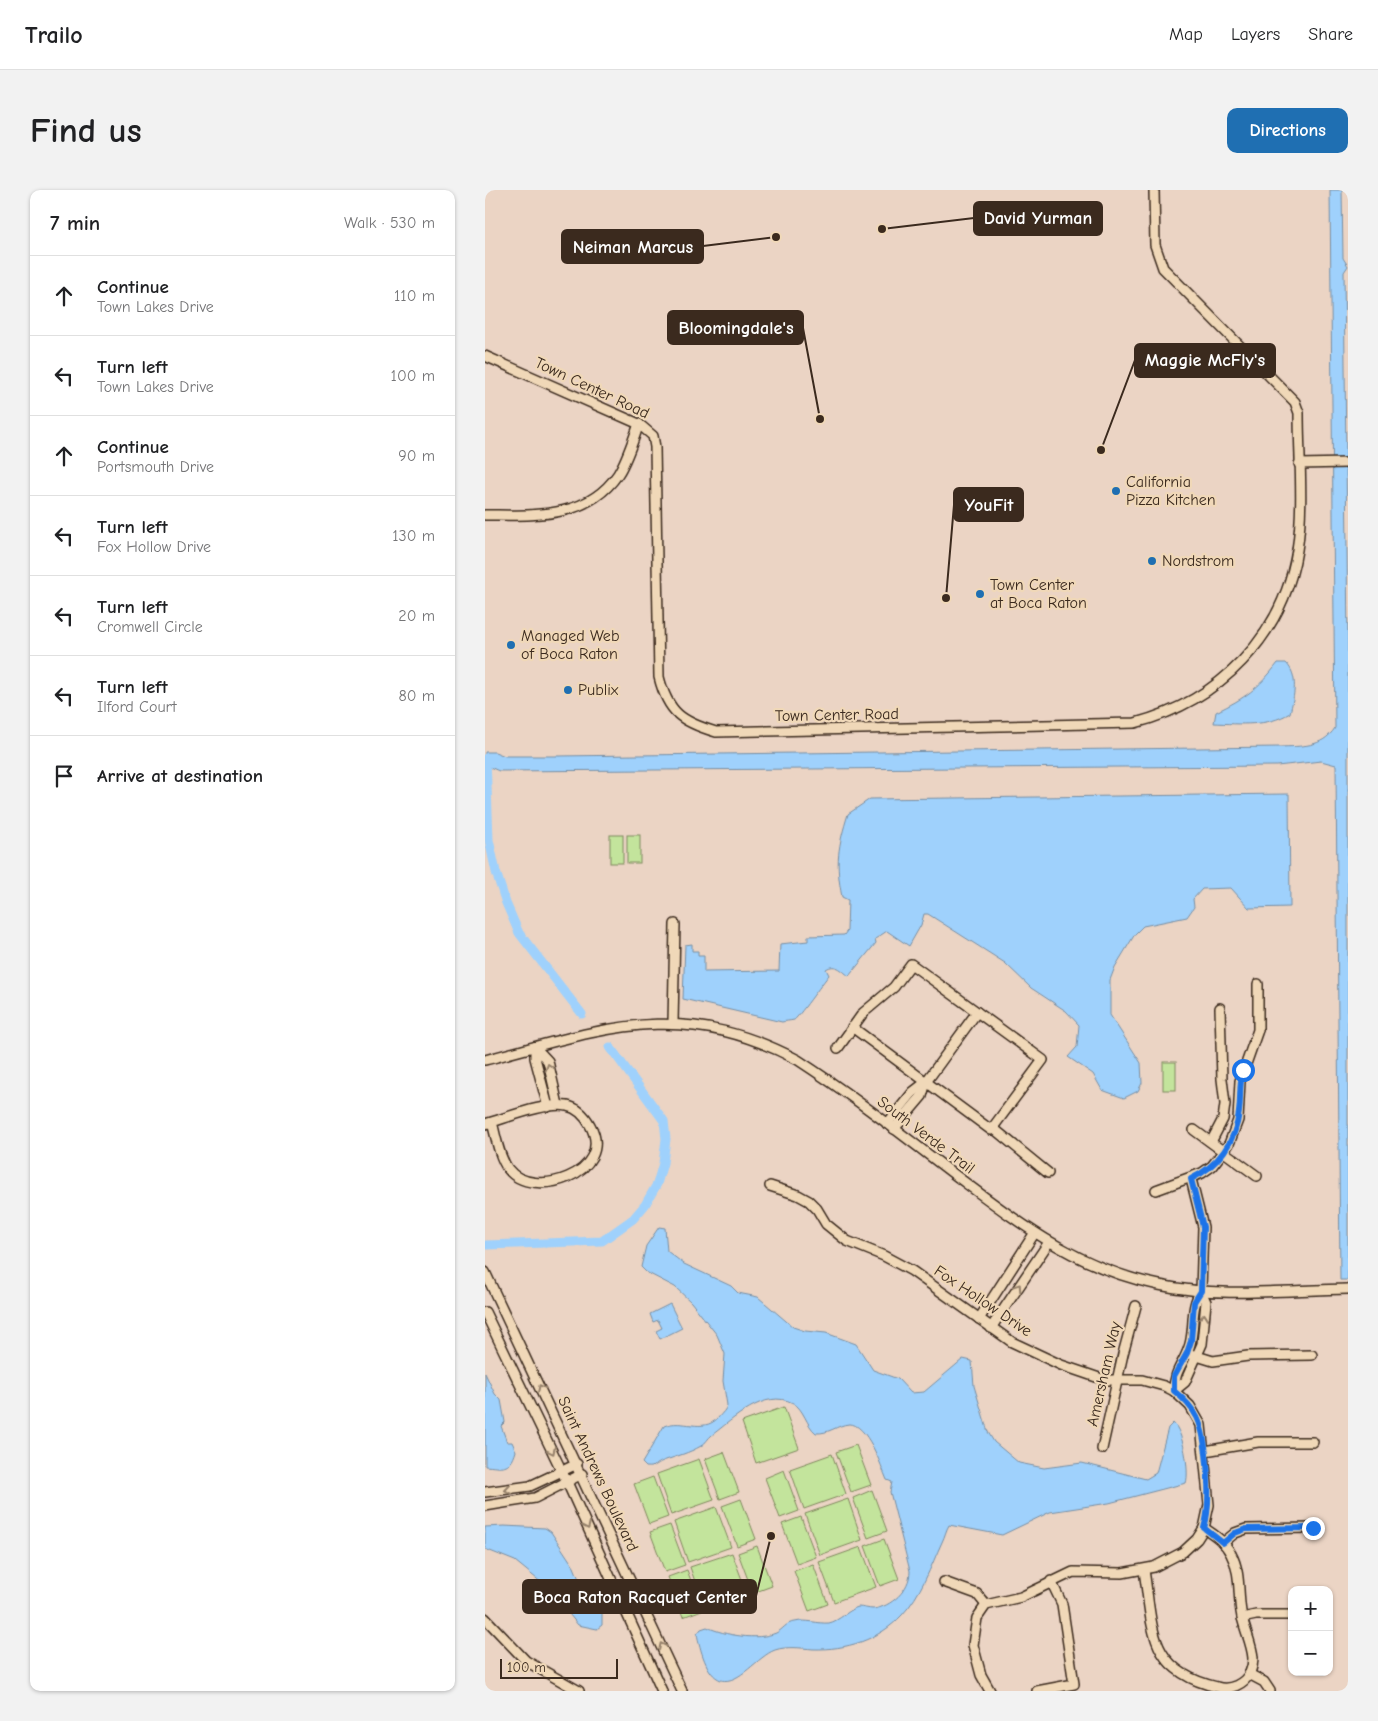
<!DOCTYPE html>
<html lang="en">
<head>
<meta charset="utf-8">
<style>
  :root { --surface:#fff; --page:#f2f2f2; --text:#202124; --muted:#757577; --line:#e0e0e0; --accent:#1f6fb2 }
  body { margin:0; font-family:"Comic Neue",sans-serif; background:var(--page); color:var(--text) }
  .controls { position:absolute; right:15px; bottom:15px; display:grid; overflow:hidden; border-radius:10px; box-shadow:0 1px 4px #0004 }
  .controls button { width:45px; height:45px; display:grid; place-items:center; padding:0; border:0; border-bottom:1px solid var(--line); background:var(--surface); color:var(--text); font:25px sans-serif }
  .scale { position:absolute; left:15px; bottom:12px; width:118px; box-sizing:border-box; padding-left:5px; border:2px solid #3b2a1e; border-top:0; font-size:14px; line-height:18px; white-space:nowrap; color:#3b2a1e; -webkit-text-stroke:4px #f0d8b8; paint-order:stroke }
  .stop { position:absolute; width:15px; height:15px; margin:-11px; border:4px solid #1a73e8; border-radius:50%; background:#fff }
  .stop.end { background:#1a73e8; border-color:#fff; box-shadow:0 1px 5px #0008 }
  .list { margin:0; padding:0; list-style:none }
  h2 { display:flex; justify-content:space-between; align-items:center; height:65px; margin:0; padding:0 20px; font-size:21px }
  h2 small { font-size:16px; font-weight:400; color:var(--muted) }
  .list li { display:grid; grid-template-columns:32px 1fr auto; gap:15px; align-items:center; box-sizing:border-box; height:80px; padding:0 20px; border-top:1px solid var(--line) }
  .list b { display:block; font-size:19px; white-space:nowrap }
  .list p { margin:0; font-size:16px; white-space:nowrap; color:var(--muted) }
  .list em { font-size:16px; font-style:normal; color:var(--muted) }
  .icon { flex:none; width:28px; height:28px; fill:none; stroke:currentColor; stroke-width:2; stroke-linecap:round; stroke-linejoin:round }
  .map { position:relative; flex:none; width:863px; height:1501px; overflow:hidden; border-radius:10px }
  header { display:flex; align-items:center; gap:30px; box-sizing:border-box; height:70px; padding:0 25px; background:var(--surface); border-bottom:1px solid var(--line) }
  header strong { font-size:24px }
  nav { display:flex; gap:28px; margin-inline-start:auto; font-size:18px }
  .intro { display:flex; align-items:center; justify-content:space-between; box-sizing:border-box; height:120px; padding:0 30px }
  h1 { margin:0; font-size:35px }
  .button { padding:12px 22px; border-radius:10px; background:var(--accent); color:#fff; font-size:18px; font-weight:700 }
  main { display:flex; gap:30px; padding:0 30px }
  aside { flex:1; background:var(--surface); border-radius:10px; box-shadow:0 1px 4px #0004 }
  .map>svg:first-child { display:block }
  .green { fill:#c3e49c; stroke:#7f875d }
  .water { fill:#9fd1fc; stroke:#778ea3 }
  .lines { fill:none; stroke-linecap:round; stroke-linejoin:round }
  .canal { stroke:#9fd1fc; stroke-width:9 }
  .minor-casing { stroke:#3b2a1e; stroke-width:12 }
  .minor { stroke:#f0d8b8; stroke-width:9 }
  .oneway { stroke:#96816b }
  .route { stroke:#1a73e8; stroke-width:6 }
  .poi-dot { fill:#1f6fb2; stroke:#f0d8b8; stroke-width:2 }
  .labels { text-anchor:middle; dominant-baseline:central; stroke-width:4.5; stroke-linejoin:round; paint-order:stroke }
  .street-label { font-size:16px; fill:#3b2a1e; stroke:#f0d8b8 }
  .poi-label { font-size:16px; fill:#3b2a1e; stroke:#f0d8b8; text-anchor:start }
  .leader { fill:none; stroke:#3b2a1e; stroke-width:2 }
  .callout-dot { fill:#3b2a1e; stroke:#f0d8b8; stroke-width:2 }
  .callout { fill:#3b2a1e; stroke:#3b2a1e; stroke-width:2 }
  .callout-label { font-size:18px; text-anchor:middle; font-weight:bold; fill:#fff }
</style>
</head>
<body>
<header>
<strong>Trailo</strong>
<nav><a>Map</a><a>Layers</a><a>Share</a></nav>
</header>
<div class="intro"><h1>Find us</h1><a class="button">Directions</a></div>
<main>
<aside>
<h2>7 min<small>Walk · 530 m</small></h2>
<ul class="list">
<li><svg class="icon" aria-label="ahead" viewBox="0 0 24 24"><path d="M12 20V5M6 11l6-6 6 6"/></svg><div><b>Continue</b><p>Town Lakes Drive</p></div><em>110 m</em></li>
<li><svg class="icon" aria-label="left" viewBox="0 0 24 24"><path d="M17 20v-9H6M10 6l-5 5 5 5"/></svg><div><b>Turn left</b><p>Town Lakes Drive</p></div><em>100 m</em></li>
<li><svg class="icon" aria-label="ahead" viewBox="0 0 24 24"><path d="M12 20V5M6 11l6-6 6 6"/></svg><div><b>Continue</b><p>Portsmouth Drive</p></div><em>90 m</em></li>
<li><svg class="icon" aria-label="left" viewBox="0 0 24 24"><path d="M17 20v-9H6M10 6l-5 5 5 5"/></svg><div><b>Turn left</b><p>Fox Hollow Drive</p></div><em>130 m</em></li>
<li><svg class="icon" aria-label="left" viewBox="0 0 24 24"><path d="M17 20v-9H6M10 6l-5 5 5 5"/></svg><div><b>Turn left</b><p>Cromwell Circle</p></div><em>20 m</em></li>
<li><svg class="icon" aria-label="left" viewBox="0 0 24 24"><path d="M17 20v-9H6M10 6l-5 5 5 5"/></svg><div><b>Turn left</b><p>Ilford Court</p></div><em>80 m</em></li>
<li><svg class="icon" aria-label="arrive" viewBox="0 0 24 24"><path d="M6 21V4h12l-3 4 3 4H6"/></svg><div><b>Arrive at destination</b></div></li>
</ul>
</aside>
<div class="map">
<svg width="863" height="1501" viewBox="0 0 863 1501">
  <rect width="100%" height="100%" fill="#ebd4c4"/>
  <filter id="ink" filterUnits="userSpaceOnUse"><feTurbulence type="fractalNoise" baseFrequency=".02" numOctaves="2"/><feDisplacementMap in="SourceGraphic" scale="10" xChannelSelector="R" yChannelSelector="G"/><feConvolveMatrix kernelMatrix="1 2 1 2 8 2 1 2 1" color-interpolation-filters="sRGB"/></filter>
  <g filter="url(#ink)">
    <g class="green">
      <rect x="125" y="645" width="13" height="28"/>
      <rect x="142" y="645" width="13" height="28"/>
      <rect x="678" y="872" width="13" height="28"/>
      <path d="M299,1217L314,1258L271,1273L257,1232Z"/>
      <path d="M371,1255L386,1295L366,1302L351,1262Z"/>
      <path d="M239,1262L254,1302L235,1309L220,1269Z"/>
      <path d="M347,1264L361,1304L319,1319L305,1279Z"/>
      <path d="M214,1269L229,1310L186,1325L172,1284Z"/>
      <path d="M299,1280L314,1321L295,1328L280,1288Z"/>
      <path d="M168,1287L183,1327L164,1334L149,1294Z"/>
      <path d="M387,1300L402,1341L383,1348L368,1308Z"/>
      <path d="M256,1309L271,1349L252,1356L237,1316Z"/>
      <path d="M363,1309L377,1350L335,1365L320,1324Z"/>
      <path d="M231,1317L246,1357L203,1372L189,1332Z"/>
      <path d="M316,1327L331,1367L312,1374L297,1334Z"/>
      <path d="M185,1335L200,1375L180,1382L165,1342Z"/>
      <path d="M399,1349L414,1389L395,1396L380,1356Z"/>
      <path d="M272,1356L287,1396L268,1403L253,1363Z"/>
      <path d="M376,1357L391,1397L349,1412L334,1372Z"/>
      <path d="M247,1363L262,1403L219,1418L205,1377Z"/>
      <path d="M328,1374L343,1414L324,1421L309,1381Z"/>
      <path d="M202,1380L217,1420L198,1427L183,1387Z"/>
    </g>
    <g class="water">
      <path d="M845,0H857L858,68L863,76L859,82L863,455V1090H855L851,575L836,571L792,576L14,581L0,575V562H10L20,566H73L795,557C816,556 837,558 850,538Z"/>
      <path d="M793,473H801C814,486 809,506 805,523C782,537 755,534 729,533L731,522C760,508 773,499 793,473Z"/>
      <path d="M804,604L805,717L764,718L746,698L717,699L708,709L709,717L702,727L658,736L650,744L630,777L625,790V825L656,873L657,893L653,901L639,908L617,900L608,884L583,867L592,857L594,835L581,821L546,798L520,773L443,724H439L436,735L424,756L402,741L390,749L391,753L364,786C356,780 351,773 341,779L344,785C338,792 312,829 309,830C305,831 300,831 297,832L198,809L200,755L207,754V761H213V766H219V782L294,781L295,754L323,751V746L359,745L362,741L363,710L357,707C350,672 353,657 363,624L385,609Z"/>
      <path d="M174,1037L180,1038L182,1061L199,1074L246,1096L253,1103L273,1107L308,1137L320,1141L341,1143L371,1154L388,1180L413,1189L426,1203L439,1202L478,1169L487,1171L489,1196L503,1242L509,1252L534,1273L559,1278L597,1273L661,1289L671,1283L683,1238L688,1233C698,1240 705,1282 701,1293L624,1313L565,1322L517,1345L464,1335C461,1340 460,1346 457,1352C446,1376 436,1405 417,1425C394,1450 361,1460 328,1459C316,1458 302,1456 290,1460C273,1466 254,1495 236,1490C221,1485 215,1458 212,1444L216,1439L222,1437C239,1445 272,1451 291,1443C299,1439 300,1433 310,1432C321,1429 333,1434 344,1433C354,1431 365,1419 373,1417C377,1417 384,1419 388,1419C406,1417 425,1400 425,1381L405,1302L407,1292L402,1290C396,1276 382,1233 364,1234C352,1235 344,1244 331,1243C321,1235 319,1219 308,1213C280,1198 247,1230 227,1245C223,1248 221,1253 216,1256C204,1263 192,1266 178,1271C171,1274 169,1278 161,1277L157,1273L179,1236C198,1228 217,1244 233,1228C237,1223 241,1220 242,1215L238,1191L240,1164L232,1145L206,1112L190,1097L161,1082L156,1077L161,1056Z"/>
      <path d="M185,1114L197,1138L175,1149L171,1141L177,1138L173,1130L168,1132L165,1124Z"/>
      <path d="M0,1183L10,1204L16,1210L20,1232L16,1236L22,1252H27L31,1261C25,1282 16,1277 0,1276Z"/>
      <path d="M19,1336L60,1338L66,1342L89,1377L105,1416L117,1420V1435L112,1439L93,1435L63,1398L30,1371L0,1359V1337Z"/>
    </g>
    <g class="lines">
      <g class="canal">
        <path d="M1,568L4,650L11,682L21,713L34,743L97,824"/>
        <path d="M1,1055L117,1051L148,1029L160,1015L172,994L178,973L181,949L179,931L125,857"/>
      </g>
      <defs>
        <g id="minor">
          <path d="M0,166L154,234L168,246L170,257L174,487C183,523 197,532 231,542L650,533C734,511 798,447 812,360C819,317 814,267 814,223L810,212L678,78L670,55L669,0"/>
          <path d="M814,274L863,273"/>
          <path d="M0,325C48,325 102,330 133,284C142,270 148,250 154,234"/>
          <path d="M188,833L190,734"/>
          <path d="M50,857L63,871L73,915"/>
          <path d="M50,857V868L63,917"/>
          <path d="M353,858L378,823L409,797L426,774L558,870L506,940L367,837"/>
          <path d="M0,870C119,839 195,808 313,870C370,907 424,950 478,991C541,1038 595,1079 674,1095C735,1108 801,1100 863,1099"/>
          <path d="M0,934C22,928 60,912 82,916C93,918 100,926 105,935C132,983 47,1011 23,979C14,967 11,947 7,932"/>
          <path d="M402,934L428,902L441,892L492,822"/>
          <path d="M508,938L563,983"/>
          <path d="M409,939L437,906L441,892"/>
          <path d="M709,940L772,986"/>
          <path d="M726,952L738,929L740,914L737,889L735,818"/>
          <path d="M285,996L313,1005L324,1011L332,1019L341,1034L362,1051L399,1066L427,1081L527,1152L576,1175L620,1190H657L679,1196L689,1201L705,1216L716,1235L724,1315L719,1338L712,1349L698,1362L669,1377L637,1383L588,1382L536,1407L501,1415L492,1428L488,1455L496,1485L505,1501"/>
          <path d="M671,1000L717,983L727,976L744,954L753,930L755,891L773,840V794"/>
          <path d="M0,1082L197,1501"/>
          <path d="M0,1122L82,1292L177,1501"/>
          <path d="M494,1129L549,1044"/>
          <path d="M506,1138L564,1052"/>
          <path d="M702,1163L728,1171L763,1166L827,1165"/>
          <path d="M689,1201L700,1192L717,1154L721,1112L716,1101L718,1037L706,989"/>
          <path d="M689,1201C689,1179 700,1173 705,1154C710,1135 705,1117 716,1101"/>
          <path d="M617,1259L638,1164L651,1116"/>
          <path d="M720,1261L773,1252H828"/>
          <path d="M0,1302L45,1296L92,1274"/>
          <path d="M0,1316L50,1308L97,1284"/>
          <path d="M738,1353L750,1343L761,1339L828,1338"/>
          <path d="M659,1380C668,1439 663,1481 732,1497C745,1501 759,1494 765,1483C767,1478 768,1473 768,1468C767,1454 760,1441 757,1427C752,1406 757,1384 746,1364C740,1352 730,1345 719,1338"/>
          <path d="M459,1392L492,1404L501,1415"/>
          <path d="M0,1428L41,1471L94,1501"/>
          <path d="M757,1428L771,1425H807"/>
          <path d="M764,1484L779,1492L785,1501"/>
          <path d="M552,1501L589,1494L577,1414L566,1391"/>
        </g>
      </defs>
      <use href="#minor" class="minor-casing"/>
      <use href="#minor" class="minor"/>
    </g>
    <defs><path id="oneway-chevron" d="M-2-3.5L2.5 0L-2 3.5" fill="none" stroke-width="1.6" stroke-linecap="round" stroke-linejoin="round" transform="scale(1.25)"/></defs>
    <g class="oneway">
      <use href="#oneway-chevron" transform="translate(64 877) rotate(-108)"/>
      <use href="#oneway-chevron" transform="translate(533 1097) rotate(-56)"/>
      <use href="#oneway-chevron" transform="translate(719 1127) rotate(-85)"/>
      <use href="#oneway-chevron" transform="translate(56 1198) rotate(-116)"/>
      <use href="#oneway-chevron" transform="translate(67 1261) rotate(64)"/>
      <use href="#oneway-chevron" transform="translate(23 1300) rotate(172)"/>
      <use href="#oneway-chevron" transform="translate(102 1336) rotate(65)"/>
      <use href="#oneway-chevron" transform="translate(177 1456) rotate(-115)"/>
    </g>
  </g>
  <g class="lines" filter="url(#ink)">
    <path class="route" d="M758,880C754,894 756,907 754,922C751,951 733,976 706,989L718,1037L716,1101L709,1112L706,1151L702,1163L689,1186V1201C698,1208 706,1216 712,1227C723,1250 727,1313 719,1338L738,1353L750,1343L761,1339L828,1338"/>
  </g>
  <g class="poi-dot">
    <circle cx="631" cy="301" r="5"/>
    <circle cx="667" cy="371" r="5"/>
    <circle cx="495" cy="404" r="5"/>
    <circle cx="26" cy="455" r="5"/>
    <circle cx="83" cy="500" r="5"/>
  </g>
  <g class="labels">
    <g class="street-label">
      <text transform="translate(107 198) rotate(25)">Town Center Road</text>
      <text transform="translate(352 525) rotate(-1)">Town Center Road</text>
      <text transform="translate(441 945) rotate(37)">South Verde Trail</text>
      <text transform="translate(498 1111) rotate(34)">Fox Hollow Drive</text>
      <text transform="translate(619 1184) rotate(-77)">Amersham Way</text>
      <text transform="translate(113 1284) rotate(65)">Saint Andrews Boulevard</text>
    </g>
    <g class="poi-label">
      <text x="641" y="292">California<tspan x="641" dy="18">Pizza Kitchen</tspan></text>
      <text x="677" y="371">Nordstrom</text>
      <text x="505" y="395">Town Center<tspan x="505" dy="18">at Boca Raton</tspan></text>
      <text x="36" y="446">Managed Web<tspan x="36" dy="18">of Boca Raton</tspan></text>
      <text x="93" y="500">Publix</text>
    </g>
  </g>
  <path class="leader" d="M397 39L489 28M291 47L218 56M335 229L318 138M616 260L650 170M461 408L469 315M286 1346L271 1406"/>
  <g class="callout-dot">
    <circle cx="397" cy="39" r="5"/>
    <circle cx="291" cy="47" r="5"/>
    <circle cx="335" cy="229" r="5"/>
    <circle cx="616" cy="260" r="5"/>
    <circle cx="461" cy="408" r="5"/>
    <circle cx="286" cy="1346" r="5"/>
  </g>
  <g class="callout">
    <rect x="489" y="12" width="128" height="33" rx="5"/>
    <rect x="77" y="40" width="141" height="33" rx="5"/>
    <rect x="183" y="121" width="135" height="33" rx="5"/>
    <rect x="650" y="154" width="140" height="33" rx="5"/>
    <rect x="469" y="298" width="69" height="33" rx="5"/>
    <rect x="38" y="1390" width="233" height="33" rx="5"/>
  </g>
  <g class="callout-label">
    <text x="553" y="34">David Yurman</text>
    <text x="148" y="63">Neiman Marcus</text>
    <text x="251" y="144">Bloomingdale's</text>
    <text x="720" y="176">Maggie McFly's</text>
    <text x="504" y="321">YouFit</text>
    <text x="155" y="1413">Boca Raton Racquet Center</text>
  </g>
</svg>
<div class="controls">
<button>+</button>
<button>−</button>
</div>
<div class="scale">100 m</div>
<div class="stop" style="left:758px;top:880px"></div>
<div class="stop end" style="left:828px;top:1338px"></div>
</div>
</main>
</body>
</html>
